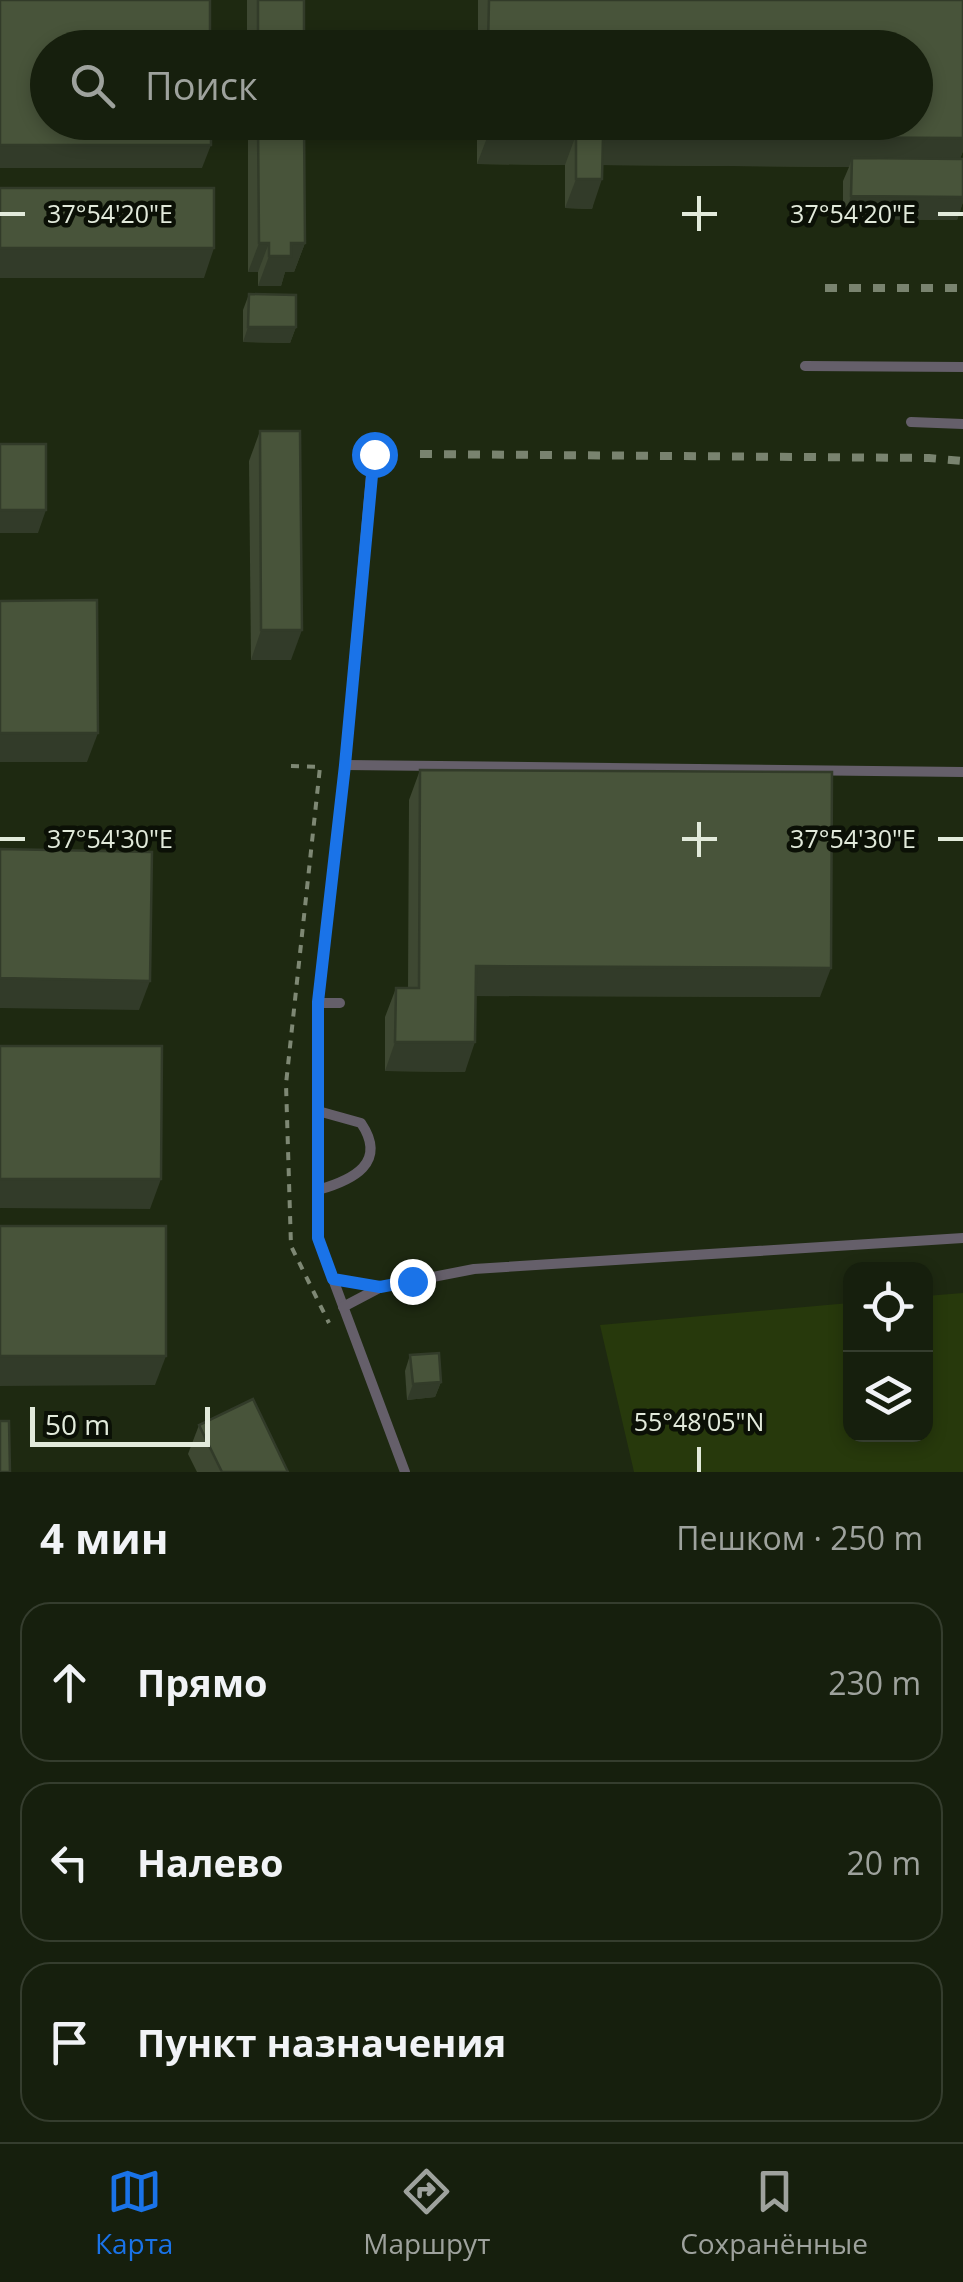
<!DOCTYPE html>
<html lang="ru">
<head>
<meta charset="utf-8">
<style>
  :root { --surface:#161f0d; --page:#1f2716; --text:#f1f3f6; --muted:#9ea29d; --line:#353d2e; --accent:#1a73e8 }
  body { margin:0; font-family:"Open Sans",sans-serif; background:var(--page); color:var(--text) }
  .controls { position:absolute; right:30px; bottom:30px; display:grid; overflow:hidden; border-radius:20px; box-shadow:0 5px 15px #0003 }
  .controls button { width:90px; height:90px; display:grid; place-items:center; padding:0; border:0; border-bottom:2px solid var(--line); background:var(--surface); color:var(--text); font:50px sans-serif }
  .scale { position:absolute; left:30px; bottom:25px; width:180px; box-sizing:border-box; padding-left:10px; border:5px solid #e2eadb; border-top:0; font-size:28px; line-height:35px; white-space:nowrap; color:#e2eadb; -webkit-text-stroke:8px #0b1006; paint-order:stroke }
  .stop { position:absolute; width:30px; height:30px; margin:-22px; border:8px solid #1a73e8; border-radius:50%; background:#fff }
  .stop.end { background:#1a73e8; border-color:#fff; box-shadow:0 2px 10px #0008 }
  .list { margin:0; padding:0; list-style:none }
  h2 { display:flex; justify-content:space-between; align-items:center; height:130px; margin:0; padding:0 40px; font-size:42px }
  h2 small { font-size:32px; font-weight:400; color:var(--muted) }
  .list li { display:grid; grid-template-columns:65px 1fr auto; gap:30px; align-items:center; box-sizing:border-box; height:160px; margin:0 20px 20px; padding:0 20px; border:2px solid var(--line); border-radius:30px }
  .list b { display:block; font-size:38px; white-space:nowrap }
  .list em { font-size:32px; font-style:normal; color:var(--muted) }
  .icon { flex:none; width:55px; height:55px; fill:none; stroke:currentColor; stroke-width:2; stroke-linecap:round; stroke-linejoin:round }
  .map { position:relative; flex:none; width:963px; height:1472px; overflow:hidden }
  .search { position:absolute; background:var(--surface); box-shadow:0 5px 15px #0003; left:30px; right:30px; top:30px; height:110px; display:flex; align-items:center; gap:25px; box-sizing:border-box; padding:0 35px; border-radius:55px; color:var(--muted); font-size:38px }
  .sheet { height:670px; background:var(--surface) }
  nav { display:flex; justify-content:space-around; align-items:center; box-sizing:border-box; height:140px; border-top:2px solid var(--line); background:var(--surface); font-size:28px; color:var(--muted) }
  nav a { display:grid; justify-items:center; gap:5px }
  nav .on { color:var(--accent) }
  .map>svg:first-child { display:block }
  .green { fill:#27390c }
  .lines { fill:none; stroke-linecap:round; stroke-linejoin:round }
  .path { stroke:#7e8874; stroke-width:4; stroke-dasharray:8 8; stroke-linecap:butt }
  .lane { stroke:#655f6a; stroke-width:10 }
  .rail { stroke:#79836f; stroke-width:8; stroke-dasharray:12 12; stroke-linecap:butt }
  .wall { fill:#3e4832 }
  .shaded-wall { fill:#323b29 }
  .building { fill:#48543a; stroke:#323b29; stroke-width:2.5 }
  .route { stroke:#1a73e8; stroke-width:12 }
  .ticks { fill:none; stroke:#e2eadb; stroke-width:4 }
  .ticks-label { font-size:25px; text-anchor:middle; fill:#e2eadb; stroke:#0b1006; stroke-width:9; stroke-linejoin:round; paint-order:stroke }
</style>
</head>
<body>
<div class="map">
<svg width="963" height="1472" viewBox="0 0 963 1472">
  <rect width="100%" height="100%" fill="#1e2911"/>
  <path class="green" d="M963,1293V1472H634L600,1325L850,1303V1434H926V1296Z"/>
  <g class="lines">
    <path class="path" d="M291,766L320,767L286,1084L291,1246L329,1323"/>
    <g class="lane">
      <path d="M805,366L963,367"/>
      <path d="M911,422L963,424"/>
      <path d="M373,454L345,765L318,1003V1239L405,1472"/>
      <path d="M345,765L963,772"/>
      <path d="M318,1003H340"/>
      <path d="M318,1111L361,1123C388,1163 353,1180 318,1190"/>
      <path d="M333,1279L380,1287"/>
      <path d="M343,1307L381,1287L474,1269L963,1238"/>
    </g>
    <g class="rail">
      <path d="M825,288H963"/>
      <path d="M420,454L929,458L963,461"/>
    </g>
  </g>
  <g class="wall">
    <rect x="247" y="0" width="57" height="48"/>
    <path d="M478,0H963V151L960,159H963V202L957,220L843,219V181L849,167L602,165L592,209L565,208V165L477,164V122H916V48H478Z"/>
    <path d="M248,122H304L305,243L294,272H285L281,286H258V272H248Z"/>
    <path d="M249,294L296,327L290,343L243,342V310Z"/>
    <path d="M260,431L291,660H251L249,461Z"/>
    <path d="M420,770L820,997L476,996L465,1072L385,1071V1017L396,988H408L409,800Z"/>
    <path d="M410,1355L441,1382L435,1397L407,1400L405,1371Z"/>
    <path d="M199,1425L288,1472H197L188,1454Z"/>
  </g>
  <g class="shaded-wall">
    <path d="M488,135H576L565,165L477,164Z"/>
    <path d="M603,136L963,138V151L957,167L852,158L849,167L592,165Z"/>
    <path d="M0,145H211L202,168H0Z"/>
    <path d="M576,179H602L592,209L565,208Z"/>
    <path d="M851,196L963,197V202L957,220L843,219Z"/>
    <path d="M259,243H269L258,272H248Z"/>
    <path d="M291,243H305L294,272H285L281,286H258L269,256Z"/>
    <path d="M0,248H214L204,278H0Z"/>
    <path d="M248,327H296L290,343L243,342Z"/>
    <path d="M0,510H46L38,533H0Z"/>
    <path d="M261,630H302L291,660H251Z"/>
    <path d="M0,733H98L87,762H0Z"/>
    <path d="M476,966L831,968L820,997L465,996Z"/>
    <path d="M0,978L150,981L139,1010L0,1008Z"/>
    <path d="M395,1042H475L465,1072L385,1071Z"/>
    <path d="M0,1179H161L150,1209L0,1208Z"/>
    <path d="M0,1356H166L155,1385L0,1386Z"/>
    <path d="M441,1382L435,1397L407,1400L413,1384Z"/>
  </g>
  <g class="building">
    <path d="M0,0H210V48H48V122H211V145H0Z"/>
    <rect x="258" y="0" width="46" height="48"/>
    <path d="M489,0H963V138L603,136L602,179H576V135H488V122H916V48H488Z"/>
    <path d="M258,122H304L305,243H291V256H269V243H259Z"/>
    <path d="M852,158L963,159V197L851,196Z"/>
    <rect x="0" y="188" width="214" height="60"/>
    <path d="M249,294L296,295V327H248Z"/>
    <path d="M260,431H300L302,630H261Z"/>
    <rect x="0" y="444" width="46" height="66"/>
    <path d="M97,600L98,733H0V601Z"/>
    <path d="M420,770L832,772L831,968L476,966L475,1042H395L396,988H419Z"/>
    <path d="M0,849L152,852L150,981L0,978Z"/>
    <path d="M0,1046H162L161,1179H0Z"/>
    <rect x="0" y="1226" width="166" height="130"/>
    <path d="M439,1353L441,1382L413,1384L410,1355Z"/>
    <path d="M253,1399L288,1472H222L199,1425Z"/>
    <path d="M0,1421H9L10,1472H0Z"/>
  </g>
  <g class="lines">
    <path class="route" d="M374,454L345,765L318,1002V1238L333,1279L380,1287L412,1281"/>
  </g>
  <path class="ticks" d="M699,196V231M0,214H25M682,214H717M938,214H963M699,822V857M0,839H25M682,839H717M938,839H963M699,1447V1472"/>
  <g class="ticks-label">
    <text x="853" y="223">37°54'20"E</text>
    <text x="110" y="223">37°54'20"E</text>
    <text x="110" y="848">37°54'30"E</text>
    <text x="853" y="848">37°54'30"E</text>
    <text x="699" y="1431">55°48'05"N</text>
  </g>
</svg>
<div class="controls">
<button><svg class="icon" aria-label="locate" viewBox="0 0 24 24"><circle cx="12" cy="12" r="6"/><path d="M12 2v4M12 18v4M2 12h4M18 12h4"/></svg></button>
<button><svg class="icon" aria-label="layers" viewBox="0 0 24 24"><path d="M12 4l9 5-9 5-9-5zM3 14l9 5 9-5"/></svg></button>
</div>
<div class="scale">50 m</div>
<div class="stop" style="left:374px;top:454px"></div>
<div class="stop end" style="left:412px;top:1281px"></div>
<div class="search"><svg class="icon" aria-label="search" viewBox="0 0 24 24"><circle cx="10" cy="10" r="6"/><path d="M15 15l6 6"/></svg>Поиск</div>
</div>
<section class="sheet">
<h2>4 мин<small>Пешком · 250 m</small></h2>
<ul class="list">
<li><svg class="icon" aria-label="ahead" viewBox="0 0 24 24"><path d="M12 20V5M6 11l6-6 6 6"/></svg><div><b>Прямо</b></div><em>230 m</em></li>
<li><svg class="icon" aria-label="left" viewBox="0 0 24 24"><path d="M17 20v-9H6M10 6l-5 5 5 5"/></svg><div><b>Налево</b></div><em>20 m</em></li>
<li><svg class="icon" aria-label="arrive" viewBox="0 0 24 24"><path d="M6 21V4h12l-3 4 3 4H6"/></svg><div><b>Пункт назначения</b></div></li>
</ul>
</section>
<nav>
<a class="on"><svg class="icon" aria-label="map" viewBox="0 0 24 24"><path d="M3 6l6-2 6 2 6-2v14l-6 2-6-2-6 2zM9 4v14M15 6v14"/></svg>Карта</a>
<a><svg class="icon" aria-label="directions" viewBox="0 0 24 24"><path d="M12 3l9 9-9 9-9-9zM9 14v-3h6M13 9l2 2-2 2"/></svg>Маршрут</a>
<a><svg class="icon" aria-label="saved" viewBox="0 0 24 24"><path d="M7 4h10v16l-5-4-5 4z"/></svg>Сохранённые</a>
</nav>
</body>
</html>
